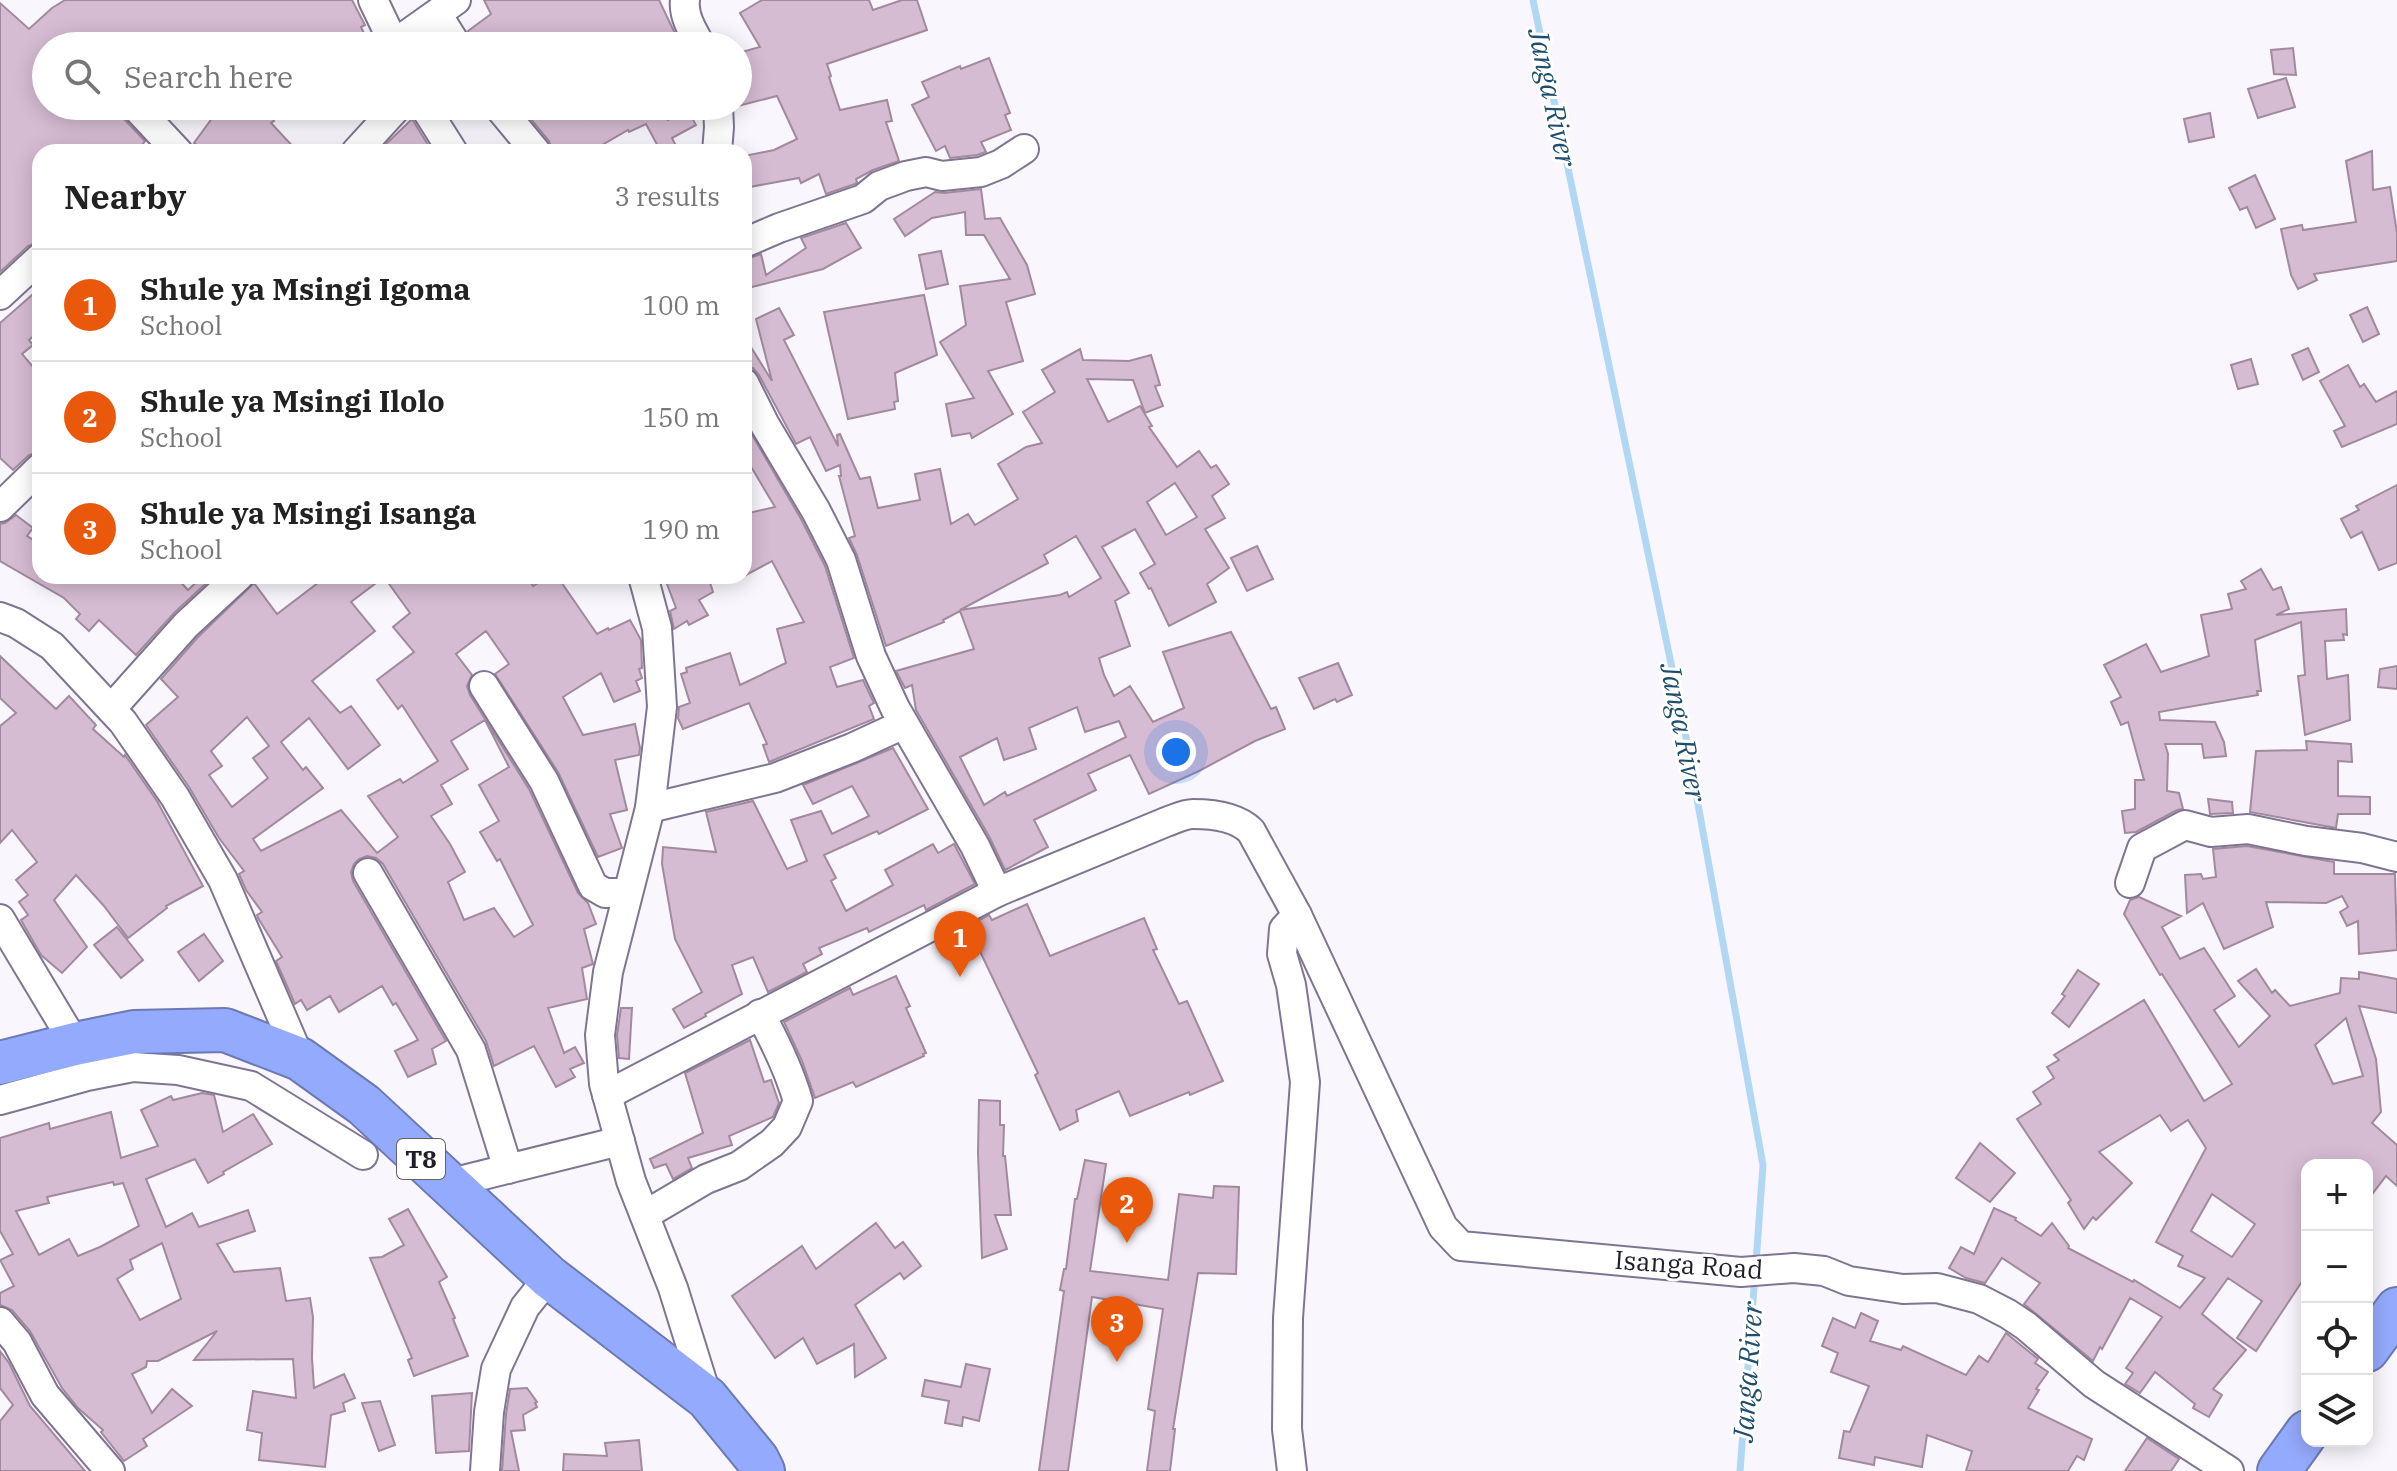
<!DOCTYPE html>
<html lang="en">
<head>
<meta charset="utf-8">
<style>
  :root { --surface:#fff; --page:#f6f6f6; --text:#222; --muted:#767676; --line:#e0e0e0; --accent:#ea580c }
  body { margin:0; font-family:"IBM Plex Serif",serif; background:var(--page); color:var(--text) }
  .controls { position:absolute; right:24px; bottom:24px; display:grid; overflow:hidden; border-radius:16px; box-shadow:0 4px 20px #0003 }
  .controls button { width:72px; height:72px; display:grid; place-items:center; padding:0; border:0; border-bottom:2px solid var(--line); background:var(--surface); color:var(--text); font:40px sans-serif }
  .you { position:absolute; left:1176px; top:752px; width:28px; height:28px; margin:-20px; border:6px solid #fff; border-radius:50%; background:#1a73e8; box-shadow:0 0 0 12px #1a73e833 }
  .badge { display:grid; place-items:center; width:52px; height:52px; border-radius:50%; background:var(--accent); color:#fff; font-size:26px; font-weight:700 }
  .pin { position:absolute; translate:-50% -66px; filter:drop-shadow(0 2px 4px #0008) }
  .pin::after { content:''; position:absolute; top:42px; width:28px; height:24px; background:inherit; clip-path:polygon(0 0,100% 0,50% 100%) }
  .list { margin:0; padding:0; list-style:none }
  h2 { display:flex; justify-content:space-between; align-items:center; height:104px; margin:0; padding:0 32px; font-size:34px }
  h2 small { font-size:26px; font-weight:400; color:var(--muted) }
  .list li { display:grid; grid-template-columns:52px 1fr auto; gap:24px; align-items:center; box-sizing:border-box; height:112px; padding:0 32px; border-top:2px solid var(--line) }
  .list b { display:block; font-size:30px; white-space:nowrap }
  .list p { margin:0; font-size:26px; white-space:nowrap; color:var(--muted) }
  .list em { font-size:26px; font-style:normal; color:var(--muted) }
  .icon { flex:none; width:44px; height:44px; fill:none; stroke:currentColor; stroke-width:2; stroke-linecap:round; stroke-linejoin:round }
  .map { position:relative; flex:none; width:2397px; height:1471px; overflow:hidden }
  .search { position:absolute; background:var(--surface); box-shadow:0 4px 20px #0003; left:32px; top:32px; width:720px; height:88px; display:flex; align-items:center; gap:20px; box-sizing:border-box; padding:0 28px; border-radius:44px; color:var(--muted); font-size:30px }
  .panel { position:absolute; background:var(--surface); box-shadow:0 4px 20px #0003; left:32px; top:144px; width:720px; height:440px; border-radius:24px }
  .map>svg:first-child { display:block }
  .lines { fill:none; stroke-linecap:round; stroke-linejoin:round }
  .stream { stroke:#b2d7f4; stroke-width:7 }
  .building { fill:#d6bcd3; stroke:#a1899e; stroke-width:2; fill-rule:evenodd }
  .minor-casing { stroke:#7f7591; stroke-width:32 }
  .highway-casing { stroke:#6c79b2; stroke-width:46 }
  .minor { stroke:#fff; stroke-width:28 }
  .highway { stroke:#94aafc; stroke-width:42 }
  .labels { text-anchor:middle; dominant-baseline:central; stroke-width:6; stroke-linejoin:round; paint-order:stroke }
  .shield { fill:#fff; stroke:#646168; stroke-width:2 }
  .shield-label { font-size:24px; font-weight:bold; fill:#211d28 }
  .street-label { font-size:26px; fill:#211d28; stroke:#fff }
  .water-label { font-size:28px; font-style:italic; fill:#1f4d6d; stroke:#fff }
</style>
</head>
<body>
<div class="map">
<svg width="2397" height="1471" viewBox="0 0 2397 1471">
  <rect width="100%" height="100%" fill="#f9f7fd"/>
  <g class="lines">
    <g class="stream">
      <path d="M1533,0L1683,721L1763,1165L1756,1263"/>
      <path d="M1740,1471L1755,1275"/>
    </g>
  </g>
  <g class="building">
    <path d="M65,0H352L365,25L361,27L370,46H265L255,37L246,46H46V106H118L123,118L145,141L137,152H40V241L28,246L0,272V3L29,29L52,8Z"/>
    <path d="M484,0H659L681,46H474L468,31L491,14Z"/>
    <path d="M762,0H869L873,10L902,0H917L927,30L827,64L831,76L829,77L840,110L887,100L892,121L886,122L899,161L873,170L856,179L857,182L855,184L826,194L819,174L801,183L799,178L744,188V156L774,150L797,139L777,96L738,106V53L760,47L740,13Z"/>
    <path d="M2293,48L2296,75L2274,74L2271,50Z"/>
    <path d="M989,58L1010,113L1005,115L1011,130L981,142L986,152L977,155L950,158L945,146L936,151L912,105L929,97L922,82L960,66L961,69Z"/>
    <path d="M2286,78L2295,107L2258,118L2248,89Z"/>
    <path d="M221,106H265L274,121L271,123L298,152H207L194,143Z"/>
    <path d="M520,106H581L587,119L610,106H679L665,114L668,120L687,109L696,125L672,138L679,152H661L646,124L629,132L628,130L590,152H553L549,141Z"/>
    <path d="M2210,113L2214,137L2189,142L2184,119Z"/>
    <path d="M412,119L430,148L424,152H389L385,145Z"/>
    <path d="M2372,151L2373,190L2390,187L2397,233V261L2314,274L2317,280L2298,289L2291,275L2281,229L2302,225L2303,230L2356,222L2346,161Z"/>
    <path d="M2255,175L2275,219L2256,228L2247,207L2240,210L2229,188Z"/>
    <path d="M981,189L985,219L1000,218L1027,265L1035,294L1006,302L1023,361L988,371L1013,414L972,438L970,433L952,436L946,404L974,398L940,342L966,325L960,286L1010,279L984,235H966L965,212L932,218L905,236L894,219L935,192L944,193Z"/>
    <path d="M846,223L861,248L823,269L748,288L744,260L761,254L766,275L806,248L801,238Z"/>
    <path d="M941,251L948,284L926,289L919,255Z"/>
    <path d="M40,288V330L29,340L33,345L22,354L40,375V451L29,455L13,470L0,458V323Z"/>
    <path d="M924,295L937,355L895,373L898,401L894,402L895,409L848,419L824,312Z"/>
    <path d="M2367,307L2379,334L2363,342L2350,315Z"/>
    <path d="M779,308L794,335L784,340L838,446L837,435L840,434L860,479L870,477L878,508L920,500L915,474L940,469L951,524L968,514L975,525L1018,499L998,464L1026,447L1042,443L1023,412L1055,392L1042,370L1080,349L1083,360L1129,361L1151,355L1160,385L1155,386L1163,406L1145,413L1133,380L1087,379L1108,422L1140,406L1152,426L1149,427L1177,467L1199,451L1211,468L1216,465L1229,484L1212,496L1225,518L1205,529L1229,568L1207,584L1216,602L1169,626L1151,588L1149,589L1140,573L1155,564L1135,529L1102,547L1129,593L1115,601L1130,646L1099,658L1104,675L1114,696L1130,686L1153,722L1184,708L1163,652L1231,632L1271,709L1276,707L1285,729L1255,741L1199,771L1149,794L1130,755L1088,774L1096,790L1034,820L1048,847L1005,870L990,838L916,710L912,685L905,688L896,671L974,649L960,611L943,620L944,622L886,646L857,555L849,538L855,536L839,476H841L840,465L826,471L810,437L796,444L759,375L753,368L744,366V336L772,381L756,319ZM1175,483L1197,517L1166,535L1147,502ZM1076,536L1101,578L1069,597L1067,592L1060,595L960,610L1048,563L1044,555ZM1077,707L1085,732L1119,721L1126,737L1007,796L1005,792L984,805L960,757L997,738L1004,760L1036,749L1029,728Z"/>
    <path d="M2308,348L2319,372L2303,380L2292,355Z"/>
    <path d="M2251,359L2258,384L2238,389L2231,365Z"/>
    <path d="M2348,365L2360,387L2364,384L2376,402L2397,391V424L2342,447L2334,431L2345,426L2320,381Z"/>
    <path d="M744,421L801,519L825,566L854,658L830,667L837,687L863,680L874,703L869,706L874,719L769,762L763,745L767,744L749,703L683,729L678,718L679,707L690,703L681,674L687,672L686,668L730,653L740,685L786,663L777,629L804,622L772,561L744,576V514L775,507L744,455Z"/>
    <path d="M2397,485V563L2379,570L2362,532L2351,538L2341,519L2359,510L2356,506Z"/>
    <path d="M16,515L33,528L27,536L40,544V576H175L188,590L203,576H214L174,613L136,655L99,620L89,631L76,619L80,614L64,598L0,561V524L5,523Z"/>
    <path d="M1257,546L1273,579L1247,591L1231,558Z"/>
    <path d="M2261,569L2273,590L2281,587L2289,609L2276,615L2346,609L2347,635L2343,634L2344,640L2325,641L2327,679L2348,675L2350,720L2305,735L2298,676L2305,675L2301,622L2255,640L2261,691H2257L2258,695L2159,712L2160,720L2215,722L2224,742L2226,756L2204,758L2202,744H2165L2168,754L2167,791L2179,793L2183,809L2177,810L2136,832L2125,833L2122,811L2135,809V780H2144L2128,722L2121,725L2111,702L2121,697L2104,665L2146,644L2161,672L2209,656L2201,615L2232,609L2228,594L2246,589L2241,581Z"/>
    <path d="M327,576H405L410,583L422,576H527L533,586L549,576H557L597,634L608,628L609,630L630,620L641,640L642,668L639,669L642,678L636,681L640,691L614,702L601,673L563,697L583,735L635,724L640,748L639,755L615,760L627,810L610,814L622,848L598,857L558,772L495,674L509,664L486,631L456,654L472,675L467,686L470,695L529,789L578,893L588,903L596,924L584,929L593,964L582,968L587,999L548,1008L564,1053L575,1047L584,1063L570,1069L575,1077L556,1087L534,1046L494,1066L486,1041L383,864L376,858L367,856L359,859L354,864L351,872L353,881L446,1041L432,1049L436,1064L408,1077L395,1051L418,1040L396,1003L393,1005L382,986L339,1012L330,996L307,1010L301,1000L295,1004L276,961L282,957L258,918L257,915L262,912L246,890L239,874L244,871L219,838L189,787L146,725L178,697L161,679L198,637L254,583L277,614ZM384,577L410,613L393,627L414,652L377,680L398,709L402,705L438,761L403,783L400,779L368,796L398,837L377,853L341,810L261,851L253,839L323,788L306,767L303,770L281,742L309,718L348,769L380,745L351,706L340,713L312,681L375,631L351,602ZM247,717L269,746L253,758L268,778L232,807L209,775L222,766L211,751ZM485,720L509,767L479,785L499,821L480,832L497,861L500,859L533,925L514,937L494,908L464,920L448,882L465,872L450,844L431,816L452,804L441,785L468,769L451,741Z"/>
    <path d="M664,576H708L713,592L699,600L708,615L689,625L687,621L674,629L670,611L676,608Z"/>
    <path d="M0,656L56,709L69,696L96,725L93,729L124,757L125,755L157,801L203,886L166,906L167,908L128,938L104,906L76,875L54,900L87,947L62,973L41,955L21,920L28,915L19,902L28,895L16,880L37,862L12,830L0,843V726L16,713L0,698Z"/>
    <path d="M1338,663L1352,695L1337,702L1335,699L1314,709L1299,678Z"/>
    <path d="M2397,666V689L2378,687L2380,669Z"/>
    <path d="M2306,741L2351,744L2352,762L2338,761V796L2370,797V814H2338L2336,828L2250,812L2256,751L2307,750Z"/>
    <path d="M893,748L928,809L879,834L877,831L824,855L836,878L831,881L846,911L893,885L885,870L933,844L938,853L954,844L975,884L926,910L924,905L869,932L867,928L819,948L822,954L803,964L807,972L768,992L753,957L732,965L742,994L705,1014L706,1016L684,1028L673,1009L702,992L675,939L662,864L663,847L716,852L706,812L753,801L787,869L807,861L791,820L821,811L832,834L869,816L852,786L813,804L803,785Z"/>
    <path d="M2208,799L2232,802L2233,813L2210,814Z"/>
    <path d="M2247,846L2334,862V874H2395L2397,950L2359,954L2358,921L2347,926L2340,912L2348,907L2342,896L2326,903L2266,902L2273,927L2224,949L2203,903L2187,913L2185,875L2201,874L2203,879L2216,877L2213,849Z"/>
    <path d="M2139,897L2181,916L2162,927L2180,959L2204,948L2235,996L2214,1010L2239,1047L2270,1016L2238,981L2256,969L2272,993L2275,990L2290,1006L2340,993L2341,978L2359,979V972L2397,979V1013L2359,1006L2376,1059L2381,1112L2372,1123L2397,1145V1186L2386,1176L2367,1201V1165H2307V1274L2256,1351L2237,1338L2262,1301L2228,1278L2202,1314L2246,1350L2213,1389L2222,1395L2209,1417L2193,1408L2195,1404L2155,1372L2140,1393L2125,1384L2133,1373L2126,1368L2162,1317L2130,1298L2102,1349L2100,1347L2093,1361L2024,1304L2040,1283L2002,1258L1985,1283L1966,1278L1949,1268L1961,1247L1974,1254L1994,1208L2016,1218L2015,1220L2041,1236L2052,1223L2069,1246L2068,1248L2133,1282L2134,1280L2180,1308L2205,1278L2178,1266L2183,1256L2156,1242L2206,1148L2188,1120L2171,1131L2160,1115L2099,1152L2132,1183L2096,1220L2093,1217L2084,1229L2068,1203L2071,1200L2017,1119L2041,1104L2033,1092L2054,1078L2047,1067L2059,1060L2054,1055L2144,1000L2204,1101L2232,1084L2162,974L2160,975L2124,914L2130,900ZM2346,1018L2363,1076L2333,1084L2315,1045ZM2212,1194L2255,1224L2232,1257L2191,1231Z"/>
    <path d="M1027,904L1050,956L1144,918L1157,949L1153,950L1179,1004L1187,1001L1223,1081L1190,1095L1189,1092L1130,1116L1119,1091L1076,1110L1078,1121L1060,1130L1035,1075L1038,1073L976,943L950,956L942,940L989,915L992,920Z"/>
    <path d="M117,927L143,960L121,978L94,945Z"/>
    <path d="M204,934L223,961L199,981L178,952Z"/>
    <path d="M2078,970L2099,984L2069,1027L2052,1013L2065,996L2062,994Z"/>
    <path d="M896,976L910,1006L906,1008L926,1053L923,1054L924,1056L856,1087L853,1082L815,1098L802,1061L784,1022L850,988L853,995Z"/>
    <path d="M621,1008H632L629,1059L619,1058L617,1035Z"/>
    <path d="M750,1040L764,1082L771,1080L779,1103L773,1117L729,1136L732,1145L688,1158L692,1168L673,1179L666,1164L654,1168L650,1159L703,1133L685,1073Z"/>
    <path d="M202,1093L214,1095L223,1132L253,1114L272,1144L223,1172L224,1174L208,1183L195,1159L146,1179L166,1227L192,1213L199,1227L248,1210L255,1231L217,1244L234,1272L280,1268L286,1301L310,1298L313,1317L312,1358L314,1388L344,1374L355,1398L343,1403L345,1411L331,1415L325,1467L259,1460L262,1433L247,1430L253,1391L296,1398L293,1359L194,1360L217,1331L158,1361H147L146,1367L132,1374L152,1413L172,1389L192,1406L143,1439L147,1446L124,1461L101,1432L103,1430L78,1408L62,1388L30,1331L12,1310L0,1305V1293L14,1286L0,1260L13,1254L0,1231V1138L49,1123L50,1129L111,1112L121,1158L158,1146L141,1110L171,1096L173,1100ZM113,1182L114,1185L123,1183L139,1226L100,1247L78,1256L69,1239L39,1255L16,1211L49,1203L47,1197ZM162,1243L181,1299L140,1320L117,1279L133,1269L130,1260Z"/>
    <path d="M979,1100L1000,1101V1125H1004L1003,1156H1005L1011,1215H995L1007,1249L982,1258L978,1153Z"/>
    <path d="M1980,1143L2015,1173L1990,1202L1956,1178Z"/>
    <path d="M1085,1160L1106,1164L1090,1271L1168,1280L1179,1194L1213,1198L1214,1186L1239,1187L1236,1274L1198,1273L1173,1429H1175L1170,1471H1147L1155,1411L1148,1409L1163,1309L1092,1297L1068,1471H1039L1064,1291L1060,1290L1064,1269H1066L1075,1199H1077Z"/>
    <path d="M408,1209L447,1277L439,1282L455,1318L453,1319L468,1356L414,1376L408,1360L412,1358L370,1258L382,1257L404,1245L389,1219Z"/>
    <path d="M876,1223L895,1248L903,1242L921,1266L904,1279L900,1273L855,1305L886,1358L855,1377L854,1344L817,1364L803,1338L775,1358L732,1296L802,1246L816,1269Z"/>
    <path d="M1861,1313L1878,1321L1870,1341L1901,1350L1903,1346L1966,1375L1979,1356L1988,1362L2006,1333L2038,1359L2035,1363L2048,1372L2036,1389L2039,1390L2028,1408L2092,1439L2084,1460L2077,1456L2068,1471H1966L1972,1451L1927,1435L1922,1467L1875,1457L1874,1465L1839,1458L1844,1431L1850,1432L1869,1386L1831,1372L1838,1353L1822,1346L1833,1318L1855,1328Z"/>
    <path d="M0,1351L9,1363L30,1406L85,1471H0V1421L13,1405L0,1388Z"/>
    <path d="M966,1364L990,1369L979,1421L963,1417L962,1426L945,1423L949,1401L922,1396L925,1380L961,1387Z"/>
    <path d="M527,1388L537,1402L535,1403L537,1407L523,1415L525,1430L511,1431L519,1471H502L506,1414L510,1389Z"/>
    <path d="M472,1393L469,1451L436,1453L432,1396Z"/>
    <path d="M380,1401L395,1445L379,1451L362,1403Z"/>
    <path d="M2147,1438L2179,1459L2171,1471H2125Z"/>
    <path d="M639,1440L642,1471H563L564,1454L607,1456L605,1443Z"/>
  </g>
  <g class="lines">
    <defs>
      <g id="minor">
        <path d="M373,0L395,46"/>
        <path d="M685,0C683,16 693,32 701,46"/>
        <path d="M437,14L457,46"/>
        <path d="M394,44L456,0"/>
        <path d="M135,106L178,152"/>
        <path d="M424,106L453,152"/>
        <path d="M498,106L536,152"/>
        <path d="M356,152L398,106"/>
        <path d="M717,152L719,127L718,106"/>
        <path d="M744,243L779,228L863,199L879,186L906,176L926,172L942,176L981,172L1001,164L1024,149"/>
        <path d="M0,295L40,258"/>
        <path d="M744,383L765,425L816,511L841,560L871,656L895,708L975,846L997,892"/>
        <path d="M0,507L40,468"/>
        <path d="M643,576L657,628L662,707L650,808L608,972L600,1035L604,1084L631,1181L673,1288L707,1397"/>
        <path d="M0,617L16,623L52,646L123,722L175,797L223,880L300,1059"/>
        <path d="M484,686L544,781L593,886L605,893H627"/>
        <path d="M111,709L186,625L239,576"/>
        <path d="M650,808L775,778L852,748L904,724"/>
        <path d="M368,873L471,1050L508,1169"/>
        <path d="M2130,883L2142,848L2185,825L2211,832L2248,829L2306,841L2362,848L2397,857"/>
        <path d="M1297,915L1443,1227L1461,1246L1741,1272L1794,1268L1824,1271L1849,1281L1903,1289L1937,1288L1979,1299L2008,1314L2026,1326L2094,1384L2229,1471"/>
        <path d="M0,919L75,1044"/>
        <path d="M607,1095L997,892L1166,822C1175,819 1184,814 1193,814C1212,814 1237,817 1251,831L1297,915L1284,929L1282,954L1291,985L1305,1082L1288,1318L1287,1429L1292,1471"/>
        <path d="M0,1100L87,1076L133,1067L178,1070L251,1086L363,1155"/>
        <path d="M447,1184L620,1141"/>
        <path d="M645,1215L706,1179L739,1166L772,1143L787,1127L798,1101C789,1070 776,1043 760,1014"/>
        <path d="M0,1322L17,1342L45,1395L110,1471"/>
        <path d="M485,1471L489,1412L496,1369L525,1307L549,1277"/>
      </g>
      <g id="highway">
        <path d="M0,1063L75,1044L134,1032L225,1030L300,1059L364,1105L549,1277L707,1398L757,1459L763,1471"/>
        <path d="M2367,1350L2397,1309"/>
        <path d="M2279,1471L2307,1432"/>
      </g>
    </defs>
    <use href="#minor" class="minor-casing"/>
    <use href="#highway" class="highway-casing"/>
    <use href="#minor" class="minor"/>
    <use href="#highway" class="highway"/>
  </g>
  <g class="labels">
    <rect class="shield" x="397" y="1139" width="48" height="40" rx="6"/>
    <g class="shield-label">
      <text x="421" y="1159">T8</text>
    </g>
    <g class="street-label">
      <text transform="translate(1689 1264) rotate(4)">Isanga Road</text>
    </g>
    <g class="water-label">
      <text transform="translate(1553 97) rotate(78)">Janga River</text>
      <text transform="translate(1684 732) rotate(79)">Janga River</text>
      <text transform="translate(1747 1372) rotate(-86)">Janga River</text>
    </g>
  </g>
</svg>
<div class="controls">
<button>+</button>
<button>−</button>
<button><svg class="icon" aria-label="locate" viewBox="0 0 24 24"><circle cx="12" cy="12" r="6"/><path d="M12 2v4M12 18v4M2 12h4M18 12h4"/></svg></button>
<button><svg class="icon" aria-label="layers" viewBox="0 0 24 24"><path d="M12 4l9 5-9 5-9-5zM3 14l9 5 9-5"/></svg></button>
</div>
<div class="you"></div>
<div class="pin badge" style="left:960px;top:977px">1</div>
<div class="pin badge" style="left:1127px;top:1243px">2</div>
<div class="pin badge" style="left:1117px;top:1362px">3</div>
<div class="search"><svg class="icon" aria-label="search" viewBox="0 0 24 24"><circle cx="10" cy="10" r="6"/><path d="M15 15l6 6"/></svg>Search here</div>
<section class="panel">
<h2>Nearby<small>3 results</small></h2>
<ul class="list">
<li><span class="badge">1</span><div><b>Shule ya Msingi Igoma</b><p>School</p></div><em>100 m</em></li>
<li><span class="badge">2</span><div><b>Shule ya Msingi Ilolo</b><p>School</p></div><em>150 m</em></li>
<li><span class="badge">3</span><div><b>Shule ya Msingi Isanga</b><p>School</p></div><em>190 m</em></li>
</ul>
</section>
</div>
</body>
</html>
